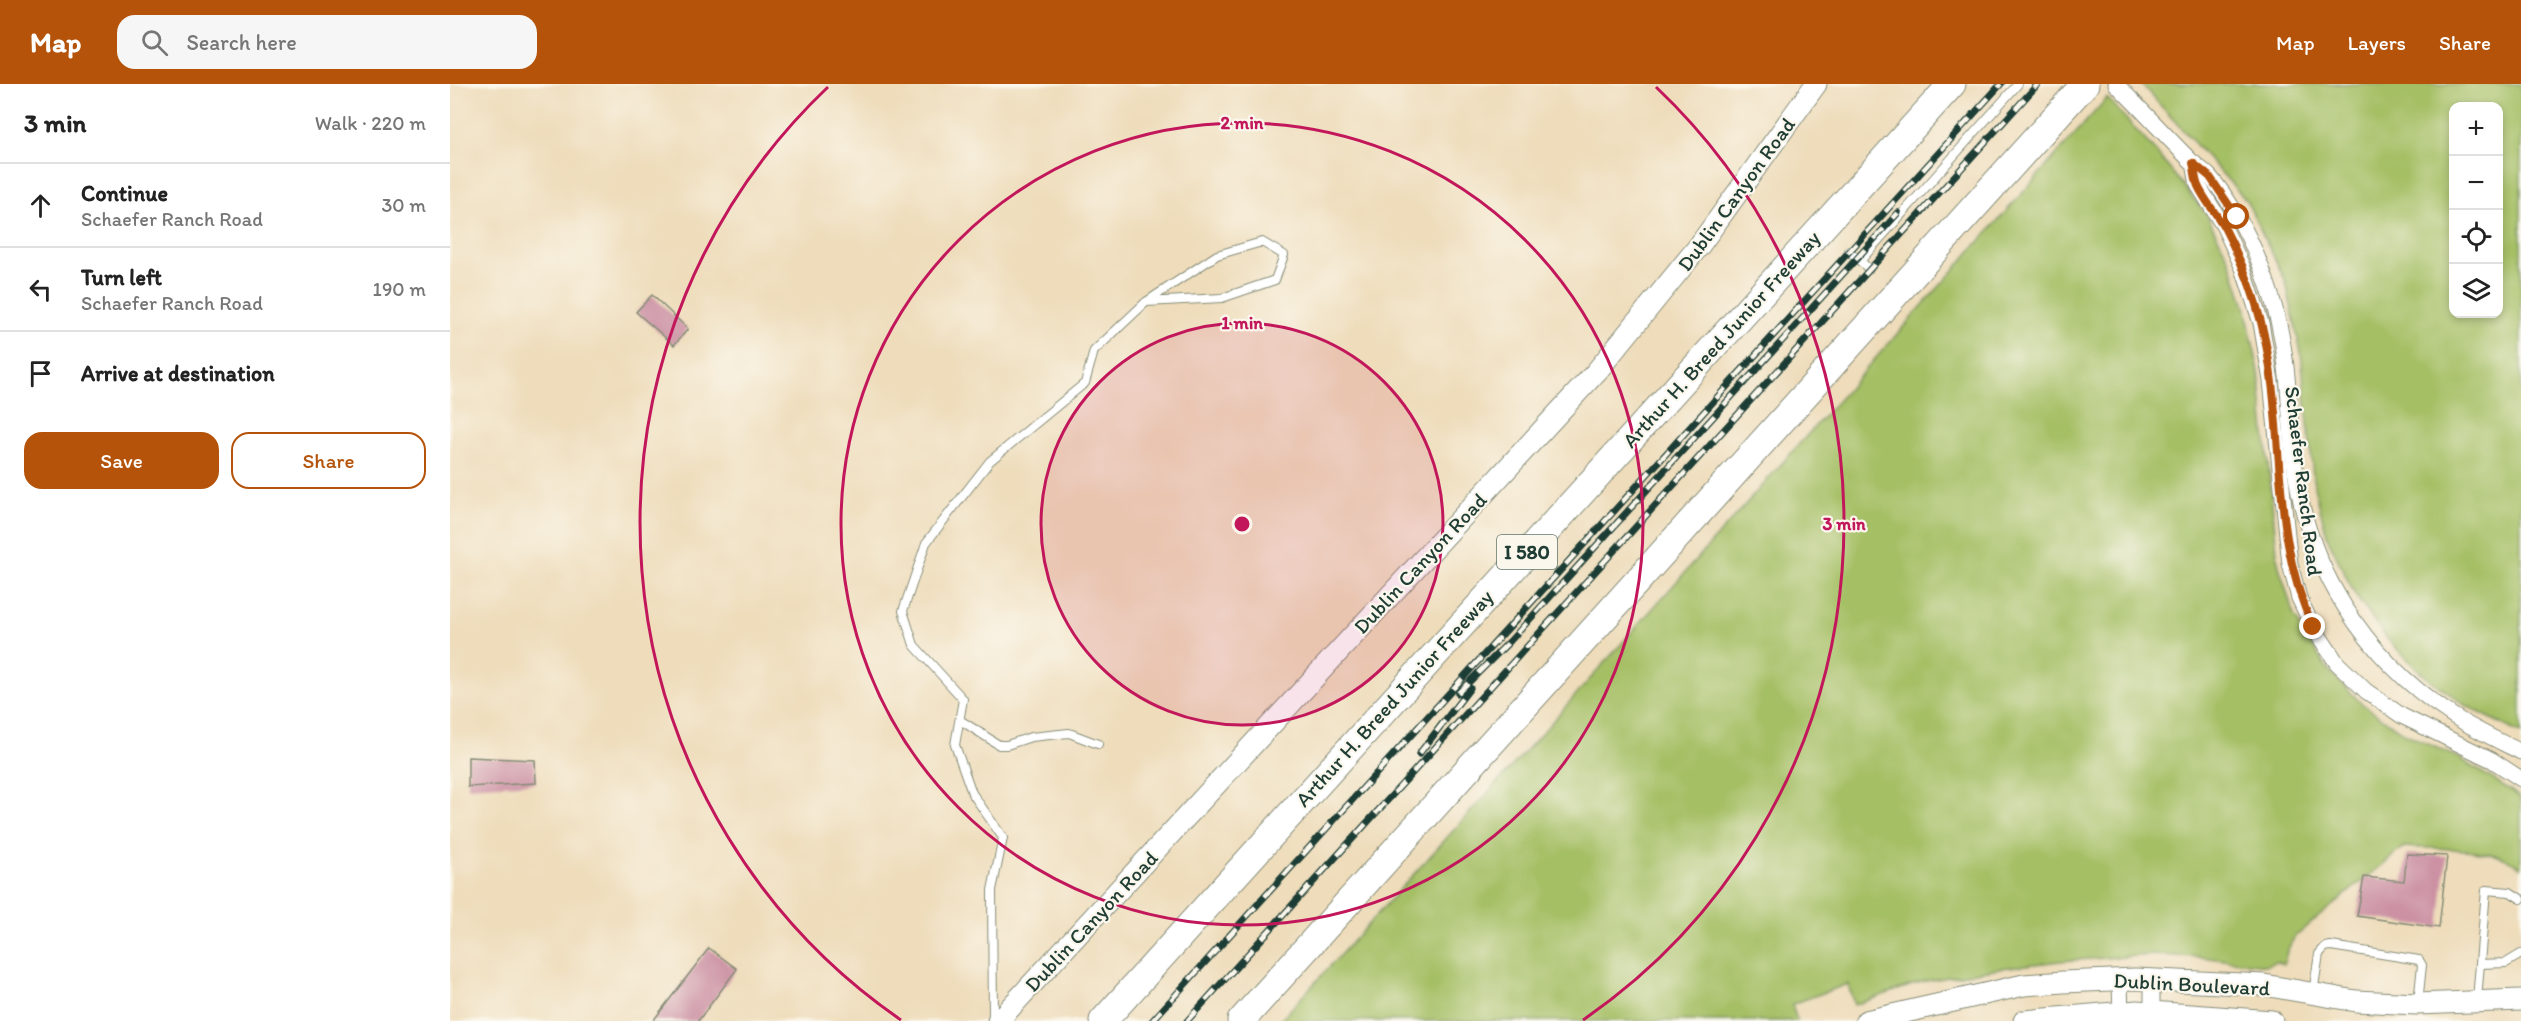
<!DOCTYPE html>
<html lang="en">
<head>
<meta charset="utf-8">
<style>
  :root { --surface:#fff; --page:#f6f6f6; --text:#222; --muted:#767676; --line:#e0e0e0; --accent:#b45309 }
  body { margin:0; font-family:Itim,sans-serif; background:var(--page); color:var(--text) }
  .controls { position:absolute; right:18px; top:18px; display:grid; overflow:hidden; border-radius:12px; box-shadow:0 3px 9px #0003 }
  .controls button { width:54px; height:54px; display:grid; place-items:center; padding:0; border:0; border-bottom:2px solid var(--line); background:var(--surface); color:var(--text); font:30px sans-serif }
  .stop { position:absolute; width:18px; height:18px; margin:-14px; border:4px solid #b45309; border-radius:50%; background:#fff }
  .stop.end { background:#b45309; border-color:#fff; box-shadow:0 2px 6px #0008 }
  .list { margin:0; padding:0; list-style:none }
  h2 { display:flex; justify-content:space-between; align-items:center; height:78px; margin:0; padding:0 24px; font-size:26px }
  h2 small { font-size:20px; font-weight:400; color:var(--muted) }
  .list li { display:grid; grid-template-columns:39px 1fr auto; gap:18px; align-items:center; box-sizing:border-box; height:84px; padding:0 24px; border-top:2px solid var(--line) }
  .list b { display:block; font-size:22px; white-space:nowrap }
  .list p { margin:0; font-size:20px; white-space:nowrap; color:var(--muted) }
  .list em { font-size:20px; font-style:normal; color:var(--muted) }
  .actions { display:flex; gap:12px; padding:18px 24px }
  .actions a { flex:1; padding:14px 0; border:2px solid var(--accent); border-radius:18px; text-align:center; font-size:21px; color:var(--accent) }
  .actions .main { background:var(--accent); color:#fff }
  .icon { flex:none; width:33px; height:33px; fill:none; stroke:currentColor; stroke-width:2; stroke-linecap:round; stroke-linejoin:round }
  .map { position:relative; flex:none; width:2071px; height:937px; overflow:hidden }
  header { display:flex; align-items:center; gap:36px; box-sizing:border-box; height:84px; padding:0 30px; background:var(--accent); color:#fff }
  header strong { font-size:28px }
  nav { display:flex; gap:33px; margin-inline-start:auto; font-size:21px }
  .search { width:420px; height:54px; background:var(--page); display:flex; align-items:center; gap:15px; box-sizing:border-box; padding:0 21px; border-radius:18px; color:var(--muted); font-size:22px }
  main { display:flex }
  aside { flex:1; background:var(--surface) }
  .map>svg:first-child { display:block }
  .green { fill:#a5bf65; stroke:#627e4c; stroke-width:1.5; fill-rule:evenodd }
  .building { fill:#cc92a4 }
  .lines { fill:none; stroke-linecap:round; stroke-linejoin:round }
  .lane-casing { stroke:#868c77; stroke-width:10 }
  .street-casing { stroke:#868c77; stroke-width:17 }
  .secondary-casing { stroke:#868c77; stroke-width:23 }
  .highway-casing { stroke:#868c77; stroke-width:29 }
  .lane { stroke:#fff; stroke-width:8 }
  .street { stroke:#fff; stroke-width:15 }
  .secondary { stroke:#fff; stroke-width:21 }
  .highway { stroke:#fff; stroke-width:27 }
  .rail-casing { stroke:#1f3d34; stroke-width:7 }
  .rail { stroke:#fbf7ec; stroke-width:4.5; stroke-dasharray:14; stroke-linecap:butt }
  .route { stroke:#b45309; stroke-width:8 }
  .ring { fill:none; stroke:#c2185b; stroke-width:3 }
  .labels { text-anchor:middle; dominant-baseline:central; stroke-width:4.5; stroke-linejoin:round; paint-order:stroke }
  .shield { fill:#fbf7ec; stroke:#61756b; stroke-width:1.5 }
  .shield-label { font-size:20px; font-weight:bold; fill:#1f3d34 }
  .street-label { font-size:21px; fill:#1f3d34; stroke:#fbf7ec }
  .centre { fill:#c2185b; stroke:#fbf7ec; stroke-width:3 }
  .ring-label { font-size:18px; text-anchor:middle; font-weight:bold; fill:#c2185b; stroke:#fbf7ec; stroke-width:4.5; stroke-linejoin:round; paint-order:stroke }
</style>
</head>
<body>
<header>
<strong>Map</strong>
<div class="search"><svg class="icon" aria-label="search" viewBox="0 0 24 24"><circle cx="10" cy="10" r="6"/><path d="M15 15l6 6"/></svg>Search here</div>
<nav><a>Map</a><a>Layers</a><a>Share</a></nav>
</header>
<main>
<aside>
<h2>3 min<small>Walk · 220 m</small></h2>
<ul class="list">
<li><svg class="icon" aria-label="ahead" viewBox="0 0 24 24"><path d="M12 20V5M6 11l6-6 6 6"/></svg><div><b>Continue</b><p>Schaefer Ranch Road</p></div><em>30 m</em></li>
<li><svg class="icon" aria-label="left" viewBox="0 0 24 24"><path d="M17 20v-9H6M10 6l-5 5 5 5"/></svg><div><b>Turn left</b><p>Schaefer Ranch Road</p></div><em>190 m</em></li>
<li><svg class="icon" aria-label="arrive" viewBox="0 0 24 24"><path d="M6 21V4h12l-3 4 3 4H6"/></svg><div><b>Arrive at destination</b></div></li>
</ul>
<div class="actions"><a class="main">Save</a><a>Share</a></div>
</aside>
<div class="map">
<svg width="2071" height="937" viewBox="0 0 2071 937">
  <rect width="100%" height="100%" fill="#fbf7ec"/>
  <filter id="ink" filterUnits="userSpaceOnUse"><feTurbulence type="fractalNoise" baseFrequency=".0167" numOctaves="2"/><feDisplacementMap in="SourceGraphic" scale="12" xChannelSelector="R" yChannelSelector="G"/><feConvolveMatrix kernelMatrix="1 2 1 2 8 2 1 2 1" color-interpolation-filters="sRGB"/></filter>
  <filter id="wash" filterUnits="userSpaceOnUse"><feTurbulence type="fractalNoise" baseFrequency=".008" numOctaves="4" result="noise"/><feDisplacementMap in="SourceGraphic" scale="24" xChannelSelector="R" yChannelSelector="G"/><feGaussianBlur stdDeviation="1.35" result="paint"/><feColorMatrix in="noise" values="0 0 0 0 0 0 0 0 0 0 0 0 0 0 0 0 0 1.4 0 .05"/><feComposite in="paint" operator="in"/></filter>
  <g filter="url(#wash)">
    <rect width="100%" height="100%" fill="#eedcba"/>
    <g class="green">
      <path d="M1691,0H2071V650L2015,621L1976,593L1938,556L1905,511L1878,455L1864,402L1851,269L1836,198L1796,116ZM2048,22V230H2004V22Z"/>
      <path d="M1657,14L1705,67L1757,131L1780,177L1795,222L1809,288L1828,479L1844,532L1875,582L1910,618L1954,649L2009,674L2062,707L2071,715V784C2048,762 1985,765 1954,763L1845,852L1837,867L1834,880L1825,878L1816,881L1750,873L1702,871L1610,877L1543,885L1471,898L1404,921L1398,900L1342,920L1347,937H830L1084,658Z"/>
    </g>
    <g id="blocks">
      <g class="building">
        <path d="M202,211L238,245L224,261L186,228Z"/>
        <path d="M18,673L85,676L86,699L18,703Z"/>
        <path d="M1957,770L1997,772L1989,844L1907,832L1914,793L1954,797Z"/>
        <path d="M259,864L287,885L248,937H203Z"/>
      </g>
    </g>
  </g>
  <g filter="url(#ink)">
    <use href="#blocks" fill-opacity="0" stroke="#868c77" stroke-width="1.5"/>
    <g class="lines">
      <defs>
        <g id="lane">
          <path d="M1399,167L1419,185"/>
          <path d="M1410,177L1568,0"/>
          <path d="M510,636L549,661H557L581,653L619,649L648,660"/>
          <path d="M2030,880L2056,879L2071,870"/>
          <path d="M1863,909L1869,870L1875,863L1881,862L1969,876L1972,881L1968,919"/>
          <path d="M2027,916L2036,806L2060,808L2071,815"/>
          <path d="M543,936L542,806L553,754L522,709L505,661L513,615L464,561L453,527L476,459L540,377L635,299L644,267L696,218L767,171L812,158L834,171L825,196L772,214L696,218"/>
        </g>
        <g id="street">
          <path d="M1666,0C1692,26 1717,53 1742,78C1748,83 1755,87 1760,93C1778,113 1798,149 1808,175C1821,207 1831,241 1835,275C1840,311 1840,348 1845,384C1858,484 1914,573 1999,629C2021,644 2047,656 2071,668"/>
          <path d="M1744,79L1748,101L1774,143L1793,184L1811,239L1821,297L1840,480L1849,514L1863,543L1887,579L1916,607L1952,632L2042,676L2071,695"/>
          <path d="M1670,896L1671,937"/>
          <path d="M1702,937V896"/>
        </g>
        <g id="secondary">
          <path d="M548,937L1147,287L1249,162L1366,0"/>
          <path d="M1416,937L1574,901L1613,898L1685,895L1814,901L1906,917L1967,920L2071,916"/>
          <path d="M1574,937L1687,927L1822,937"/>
        </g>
        <g id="highway">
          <path d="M653,937L1502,0"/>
          <path d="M791,937L1635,0"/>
        </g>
      </defs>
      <use href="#lane" class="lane-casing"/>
      <use href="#street" class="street-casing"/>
      <use href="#secondary" class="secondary-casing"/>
      <use href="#highway" class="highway-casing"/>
      <use href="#lane" class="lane"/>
      <use href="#street" class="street"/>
      <use href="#secondary" class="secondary"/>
      <use href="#highway" class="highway"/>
      <defs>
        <g id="rail">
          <path d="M1008,609L1060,557L1448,129"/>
          <path d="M969,670L1020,604"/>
          <path d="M702,937L1551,0"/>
          <path d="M737,937L1588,0"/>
        </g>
      </defs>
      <use href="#rail" class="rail-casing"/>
      <use href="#rail" class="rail"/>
    </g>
  </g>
  <g class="lines" filter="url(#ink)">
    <path class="route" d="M1787,133L1760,93L1743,79C1745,86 1745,95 1748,102C1755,117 1767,130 1775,145C1790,174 1803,206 1811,238C1837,340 1818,445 1863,543"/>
  </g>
  <circle cx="792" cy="440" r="201" fill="#c2185b" fill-opacity=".12"/>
  <g class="ring">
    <circle cx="792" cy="440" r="201"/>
    <circle cx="792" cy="440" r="401"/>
    <path d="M451 936A602 602 0 0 1 378 3M1206 3A602 602 0 0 1 1133 936"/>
  </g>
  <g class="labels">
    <rect class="shield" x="1047" y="451" width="60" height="34" rx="4.5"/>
    <g class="shield-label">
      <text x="1077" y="468">I 580</text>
    </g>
    <g class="street-label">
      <text transform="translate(1286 110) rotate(-54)">Dublin Canyon Road</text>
      <text transform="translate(1271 255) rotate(-48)">Arthur H. Breed Junior Freeway</text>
      <text transform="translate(1854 397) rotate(83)">Schaefer Ranch Road</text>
      <text transform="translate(970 479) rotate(-47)">Dublin Canyon Road</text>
      <text transform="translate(944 614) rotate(-48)">Arthur H. Breed Junior Freeway</text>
      <text transform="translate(641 837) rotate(-47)">Dublin Canyon Road</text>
      <text transform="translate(1742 900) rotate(3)">Dublin Boulevard</text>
    </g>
  </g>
  <circle cx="792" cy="440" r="9" class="centre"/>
  <g class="ring-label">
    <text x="792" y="45">2 min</text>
    <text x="792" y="245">1 min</text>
    <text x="1394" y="446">3 min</text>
  </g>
</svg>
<div class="controls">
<button>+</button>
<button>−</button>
<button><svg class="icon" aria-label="locate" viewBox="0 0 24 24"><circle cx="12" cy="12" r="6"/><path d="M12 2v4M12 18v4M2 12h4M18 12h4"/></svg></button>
<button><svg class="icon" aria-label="layers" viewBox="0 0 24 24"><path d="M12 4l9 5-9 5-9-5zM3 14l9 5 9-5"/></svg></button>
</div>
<div class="stop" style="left:1787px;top:133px"></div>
<div class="stop end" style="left:1863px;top:543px"></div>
</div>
</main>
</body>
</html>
